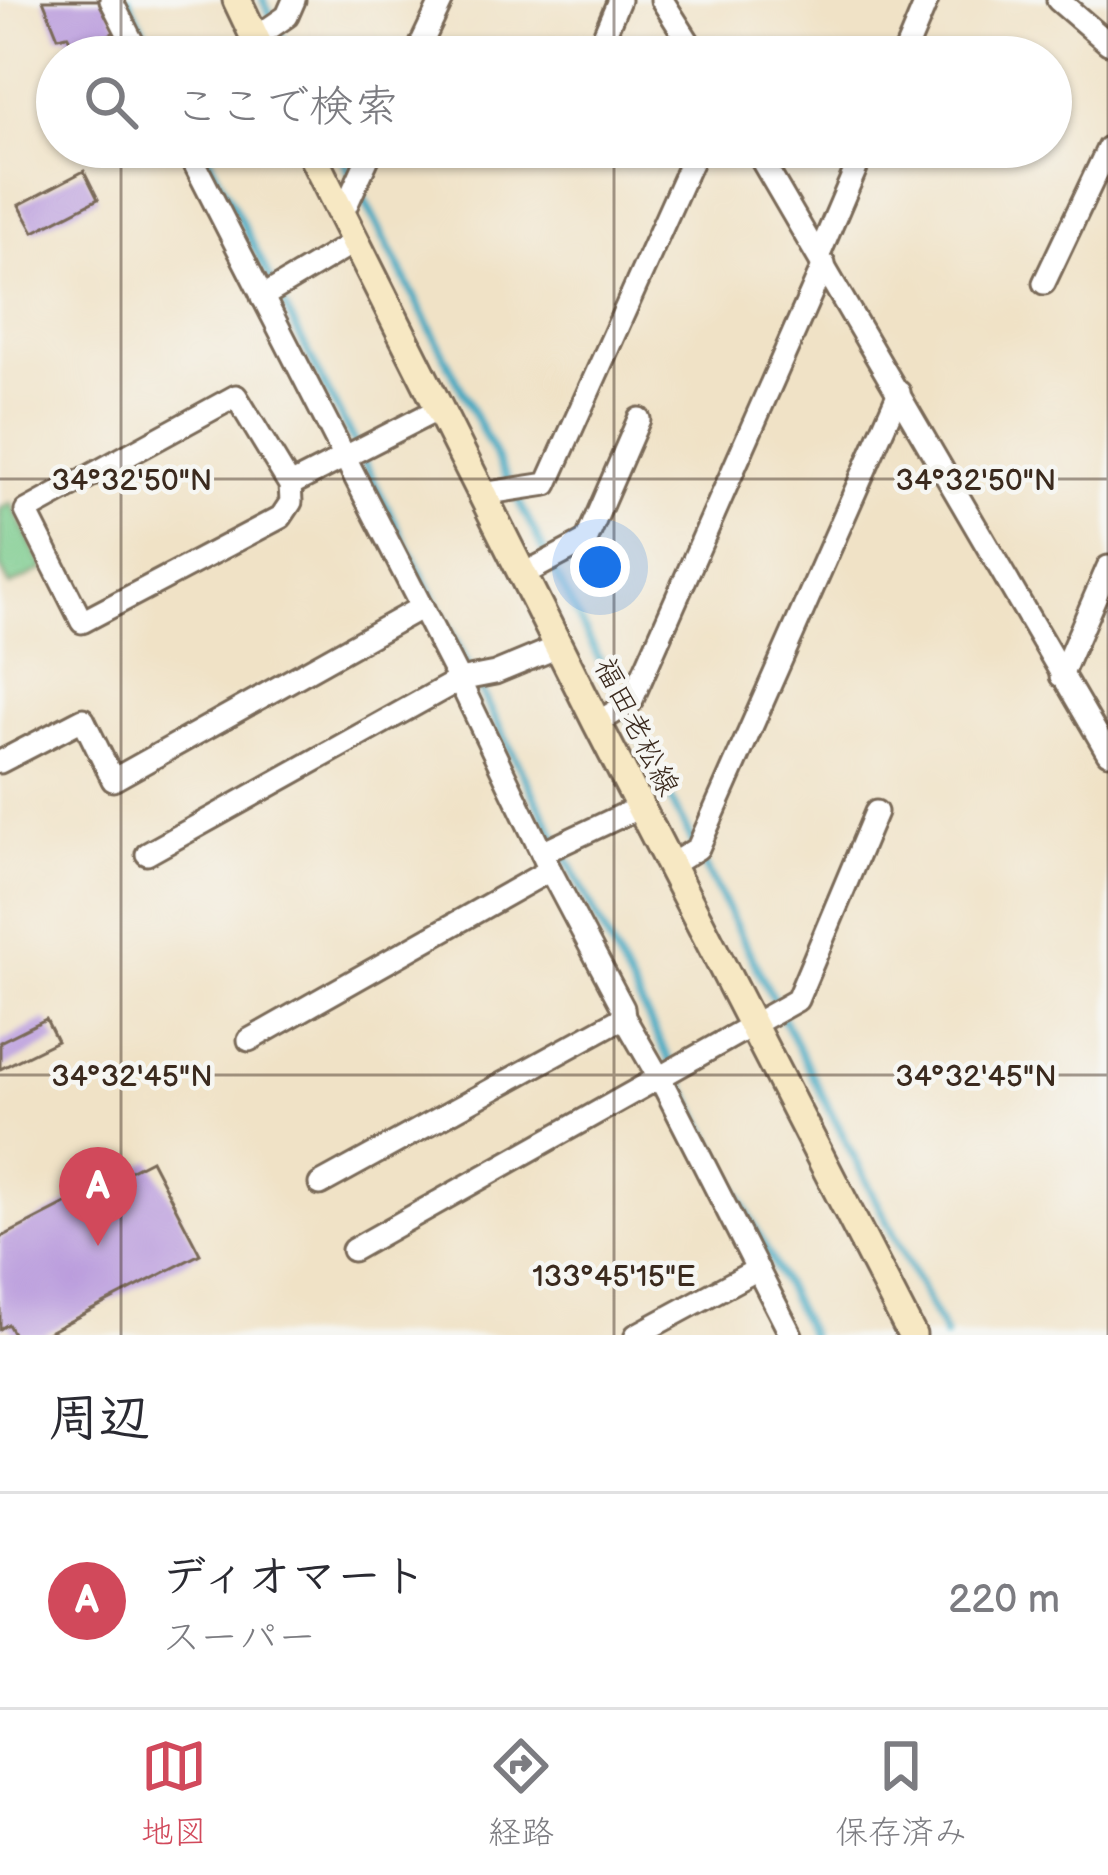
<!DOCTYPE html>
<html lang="ja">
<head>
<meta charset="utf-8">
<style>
  :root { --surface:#fff; --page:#f7f7f7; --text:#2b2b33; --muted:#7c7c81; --line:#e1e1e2; --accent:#d1495b }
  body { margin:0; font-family:"Balsamiq Sans","Klee One",sans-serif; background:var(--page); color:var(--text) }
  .you { position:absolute; left:600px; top:567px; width:42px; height:42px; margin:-30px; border:9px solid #fff; border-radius:50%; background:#1a73e8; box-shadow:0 0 0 18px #1a73e833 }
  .badge { display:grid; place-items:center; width:78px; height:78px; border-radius:50%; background:var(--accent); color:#fff; font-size:39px; font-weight:700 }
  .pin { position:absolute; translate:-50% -99px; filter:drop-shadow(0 3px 6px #0008) }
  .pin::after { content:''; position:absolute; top:63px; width:42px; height:36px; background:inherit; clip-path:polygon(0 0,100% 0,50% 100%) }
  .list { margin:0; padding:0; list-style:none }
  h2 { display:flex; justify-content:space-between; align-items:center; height:156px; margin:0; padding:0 48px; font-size:51px }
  h2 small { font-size:39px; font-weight:400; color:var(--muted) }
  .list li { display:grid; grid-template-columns:78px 1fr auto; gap:36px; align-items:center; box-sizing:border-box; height:216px; padding:0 48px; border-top:3px solid var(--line) }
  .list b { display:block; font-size:45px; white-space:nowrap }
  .list p { margin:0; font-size:39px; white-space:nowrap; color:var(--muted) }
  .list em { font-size:39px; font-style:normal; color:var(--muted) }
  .icon { flex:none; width:66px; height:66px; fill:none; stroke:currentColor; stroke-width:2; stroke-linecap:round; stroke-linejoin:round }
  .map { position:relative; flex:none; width:1108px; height:1335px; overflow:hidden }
  .search { position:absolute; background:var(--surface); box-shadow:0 3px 9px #0004; left:36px; right:36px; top:36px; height:132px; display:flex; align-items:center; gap:30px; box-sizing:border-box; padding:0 42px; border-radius:66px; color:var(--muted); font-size:45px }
  .sheet { height:372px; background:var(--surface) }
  nav { display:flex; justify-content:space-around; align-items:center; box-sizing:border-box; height:168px; border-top:3px solid var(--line); background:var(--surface); font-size:33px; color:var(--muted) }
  nav a { display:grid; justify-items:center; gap:6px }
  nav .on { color:var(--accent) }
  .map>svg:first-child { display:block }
  .green { fill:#79ca8b; stroke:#5a7a54; stroke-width:3 }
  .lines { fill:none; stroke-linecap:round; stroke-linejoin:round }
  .stream { stroke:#40a7c0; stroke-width:8 }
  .building { fill:#b899dc }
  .street-casing { stroke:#7a6a59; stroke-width:27 }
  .secondary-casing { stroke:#7a6a59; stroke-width:33 }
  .street { stroke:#fff; stroke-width:21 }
  .secondary { stroke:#f7e8c3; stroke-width:27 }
  .ticks { fill:none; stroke:#3b2a1e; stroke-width:3; stroke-opacity:0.45 }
  .labels { text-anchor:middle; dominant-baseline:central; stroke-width:9; stroke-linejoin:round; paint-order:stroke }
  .street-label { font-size:30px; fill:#3b2a1e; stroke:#f6f6f2 }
  .ticks-label { font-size:30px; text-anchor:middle; fill:#3b2a1e; stroke:#f6f6f2; stroke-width:9; stroke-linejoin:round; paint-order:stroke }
</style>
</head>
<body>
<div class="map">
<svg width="1108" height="1335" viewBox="0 0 1108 1335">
  <rect width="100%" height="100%" fill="#f6f6f2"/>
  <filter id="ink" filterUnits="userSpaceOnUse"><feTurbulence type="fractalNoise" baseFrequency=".00833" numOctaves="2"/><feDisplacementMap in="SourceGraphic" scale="24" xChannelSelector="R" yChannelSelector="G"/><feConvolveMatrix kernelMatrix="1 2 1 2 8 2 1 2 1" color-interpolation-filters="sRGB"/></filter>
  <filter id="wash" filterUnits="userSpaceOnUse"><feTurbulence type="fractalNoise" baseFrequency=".004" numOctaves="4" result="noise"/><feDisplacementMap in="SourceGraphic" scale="48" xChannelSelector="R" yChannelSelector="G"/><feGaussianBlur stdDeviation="2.7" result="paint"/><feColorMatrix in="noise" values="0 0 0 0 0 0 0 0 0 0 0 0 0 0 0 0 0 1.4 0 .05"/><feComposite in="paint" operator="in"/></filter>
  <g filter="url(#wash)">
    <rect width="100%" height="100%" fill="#f0e2c6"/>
    <path class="green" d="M11,503L44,569L10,586L0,567V509Z"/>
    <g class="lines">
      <g class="stream">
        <path d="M128,0L157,57"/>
        <path d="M263,0L292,57"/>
        <path d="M203,147L810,1335"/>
        <path d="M337,147L353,178"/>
        <path d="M360,191L945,1335"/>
      </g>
    </g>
    <g id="blocks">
      <g class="building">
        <path d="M43,0H105L120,29L77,52L67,35L58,37Z"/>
        <path d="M84,171L98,199L34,232L19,205Z"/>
        <path d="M46,1019L57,1041L0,1069V1042Z"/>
        <path d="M151,1160L200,1254L43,1335H14L8,1324L0,1329V1238Z"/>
      </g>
    </g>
  </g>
  <g filter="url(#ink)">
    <use href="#blocks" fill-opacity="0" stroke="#7a6a59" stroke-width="3"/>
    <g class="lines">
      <defs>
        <g id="street">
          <path d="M111,0L140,57"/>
          <path d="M662,0L698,57"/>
          <path d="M1058,0L1108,43"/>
          <path d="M255,38L287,16L294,0"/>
          <path d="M415,57L442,0"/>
          <path d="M595,57L619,0"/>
          <path d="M903,57L927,0"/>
          <path d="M186,147L459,680L550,870L623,1008L624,1017L665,1088L791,1335"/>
          <path d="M754,147L1108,753"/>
          <path d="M341,217L373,147"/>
          <path d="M819,255L865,147"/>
          <path d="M1044,283L1108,148"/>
          <path d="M262,297L354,242"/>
          <path d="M290,485L236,396L26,511L82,622L281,517L291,502L290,485L439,409"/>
          <path d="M482,494L547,484L698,147"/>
          <path d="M522,575L586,541L639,419"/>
          <path d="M1061,676L1108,567"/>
          <path d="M597,723L631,702L824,264"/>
          <path d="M0,762L83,719L113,780L422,607"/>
          <path d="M542,853L640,807"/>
          <path d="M147,854L459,680L495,673L558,647"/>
          <path d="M671,865L698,848L899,392"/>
          <path d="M249,1040L550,870"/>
          <path d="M320,1184L624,1017"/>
          <path d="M353,1250L797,1000L876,812"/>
          <path d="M636,1335L758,1269"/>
        </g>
        <g id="secondary">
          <path d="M237,0L264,57"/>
          <path d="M308,147L597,723L912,1335"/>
        </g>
      </defs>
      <use href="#street" class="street-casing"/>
      <use href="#secondary" class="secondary-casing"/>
      <use href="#street" class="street"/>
      <use href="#secondary" class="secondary"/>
    </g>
  </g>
  <path class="ticks" d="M121,0V57M614,0V57M1108,0V1335M121,147V1335M614,147V1335M0,479H1108M0,1075H1108"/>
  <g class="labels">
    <g class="street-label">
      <text transform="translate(636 727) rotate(63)">福田老松線</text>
    </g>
  </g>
  <g class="ticks-label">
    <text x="132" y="490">34°32'50"N</text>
    <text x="976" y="490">34°32'50"N</text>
    <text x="132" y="1086">34°32'45"N</text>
    <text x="976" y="1086">34°32'45"N</text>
    <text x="614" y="1286">133°45'15"E</text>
  </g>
</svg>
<div class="you"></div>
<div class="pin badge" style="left:98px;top:1246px">A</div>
<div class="search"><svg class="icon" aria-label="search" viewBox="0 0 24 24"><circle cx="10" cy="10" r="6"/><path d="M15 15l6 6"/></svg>ここで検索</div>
</div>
<section class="sheet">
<h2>周辺<small></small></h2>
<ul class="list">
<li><span class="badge">A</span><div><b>ディオマート</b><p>スーパー</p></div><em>220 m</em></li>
</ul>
</section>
<nav>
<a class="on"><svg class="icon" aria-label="map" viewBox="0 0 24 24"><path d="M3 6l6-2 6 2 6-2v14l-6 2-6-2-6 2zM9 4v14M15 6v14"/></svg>地図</a>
<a><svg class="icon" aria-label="directions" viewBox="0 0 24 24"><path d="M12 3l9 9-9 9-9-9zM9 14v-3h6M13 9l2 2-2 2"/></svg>経路</a>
<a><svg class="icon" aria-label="saved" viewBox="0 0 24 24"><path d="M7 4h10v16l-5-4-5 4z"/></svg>保存済み</a>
</nav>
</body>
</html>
